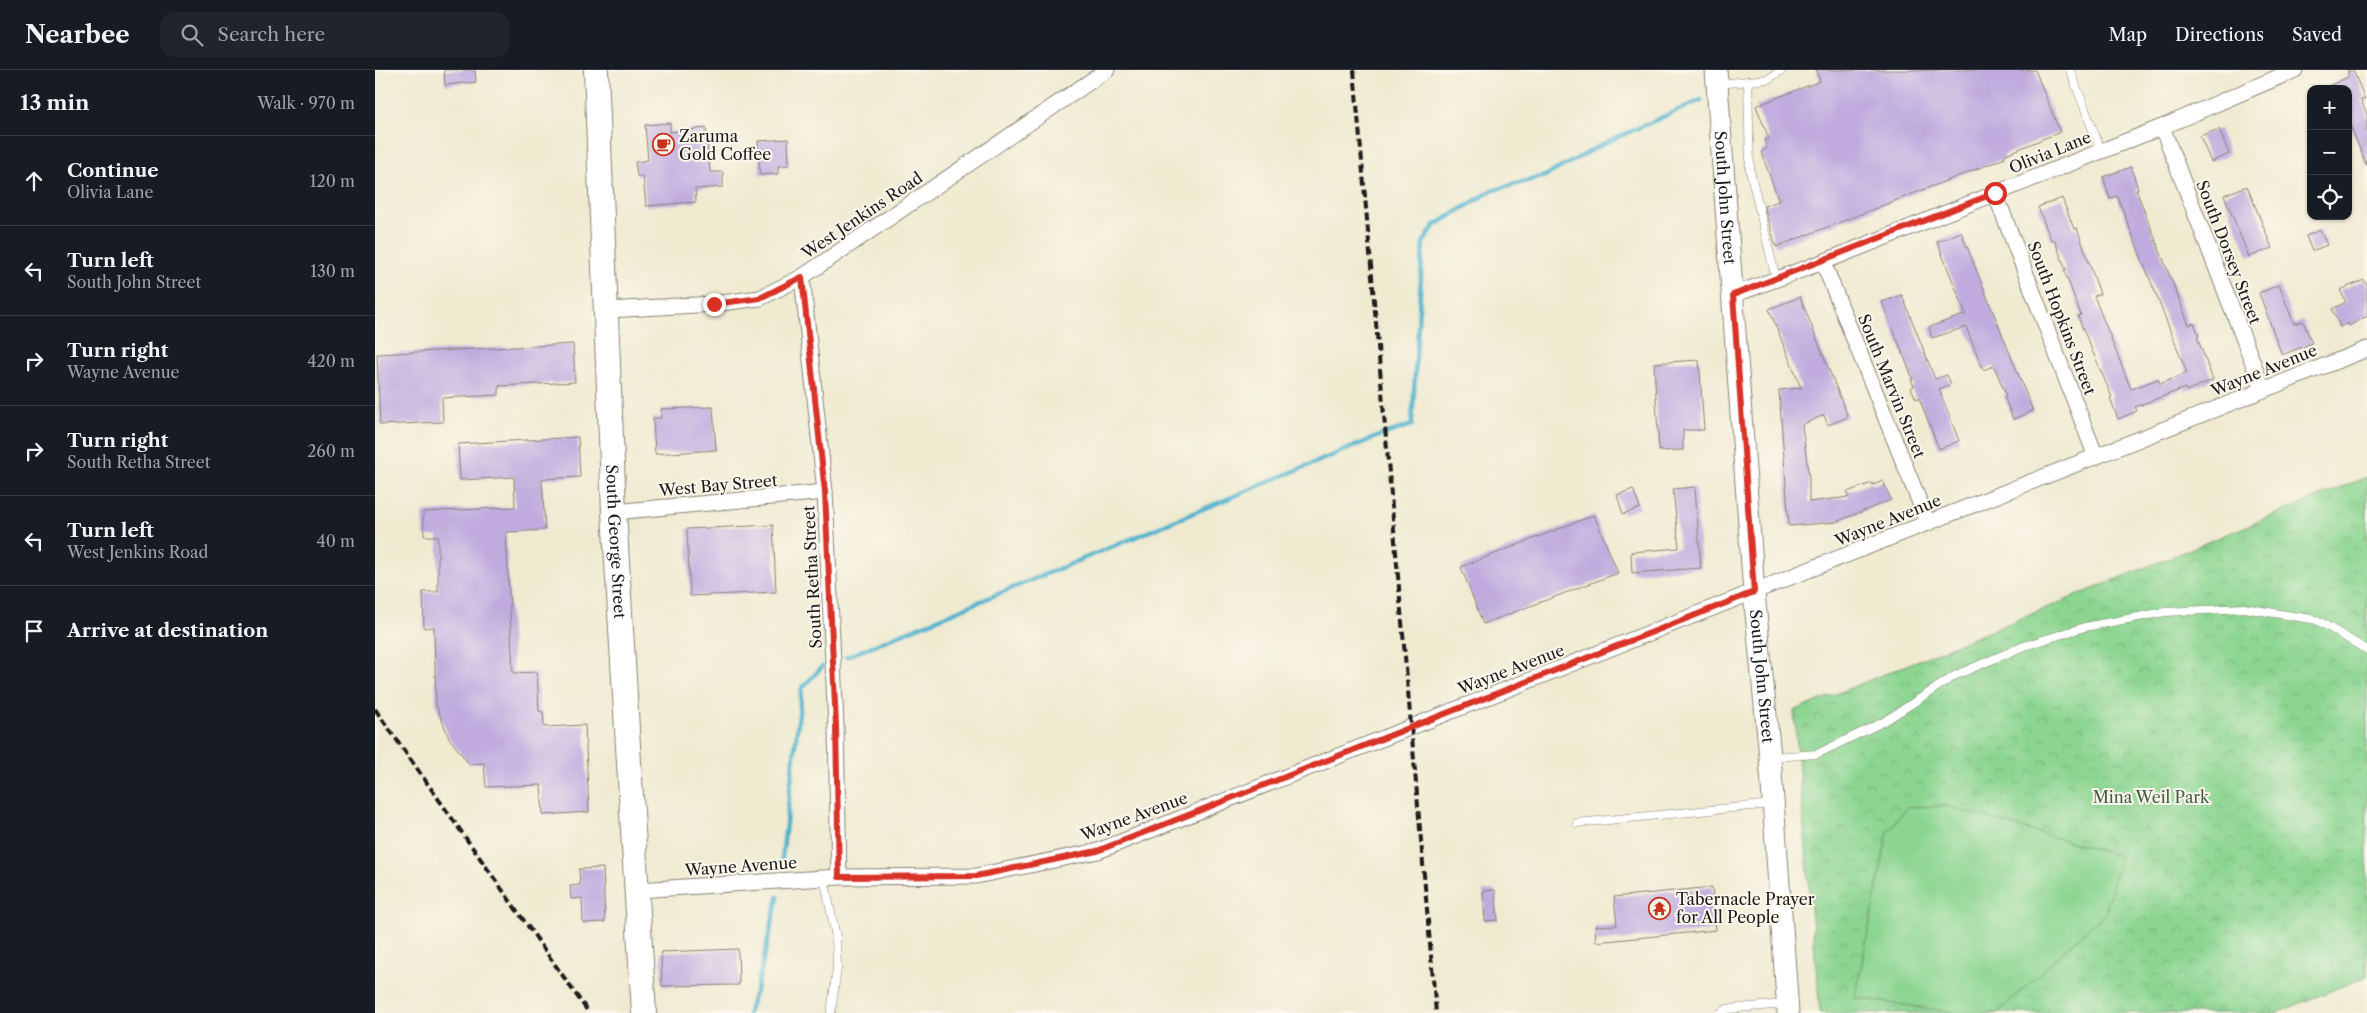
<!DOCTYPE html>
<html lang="en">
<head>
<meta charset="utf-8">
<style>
  :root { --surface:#171b24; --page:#20242c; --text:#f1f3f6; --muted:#9ea1a6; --line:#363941 }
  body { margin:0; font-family:"Libre Caslon Text",serif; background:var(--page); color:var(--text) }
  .controls { position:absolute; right:15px; top:15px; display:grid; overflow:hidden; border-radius:10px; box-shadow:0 1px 4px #0004 }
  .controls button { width:45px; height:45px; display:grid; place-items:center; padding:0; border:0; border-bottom:1px solid var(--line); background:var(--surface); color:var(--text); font:25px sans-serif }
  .stop { position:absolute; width:15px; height:15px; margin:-11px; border:4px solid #d93025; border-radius:50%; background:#fff }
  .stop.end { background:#d93025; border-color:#fff; box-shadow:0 1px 5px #0008 }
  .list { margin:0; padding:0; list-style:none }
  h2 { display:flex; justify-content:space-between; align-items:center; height:65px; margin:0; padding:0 20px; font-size:21px }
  h2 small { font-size:16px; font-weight:400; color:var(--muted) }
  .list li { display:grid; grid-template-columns:32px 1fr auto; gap:15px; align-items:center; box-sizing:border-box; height:90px; padding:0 20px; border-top:1px solid var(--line) }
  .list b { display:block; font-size:19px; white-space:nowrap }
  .list p { margin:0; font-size:16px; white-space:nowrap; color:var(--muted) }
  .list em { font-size:16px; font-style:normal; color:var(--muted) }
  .icon { flex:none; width:28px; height:28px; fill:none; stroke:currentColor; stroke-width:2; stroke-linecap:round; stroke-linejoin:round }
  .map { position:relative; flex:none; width:1992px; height:943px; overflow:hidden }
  header { display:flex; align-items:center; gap:30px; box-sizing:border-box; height:70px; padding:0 25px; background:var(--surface); border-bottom:1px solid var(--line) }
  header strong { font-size:24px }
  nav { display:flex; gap:28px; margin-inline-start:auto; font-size:18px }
  .search { width:350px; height:45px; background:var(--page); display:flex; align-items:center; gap:12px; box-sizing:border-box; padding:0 18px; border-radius:15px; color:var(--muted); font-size:19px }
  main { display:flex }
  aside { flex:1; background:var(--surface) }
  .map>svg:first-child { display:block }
  .park { fill:url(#park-crowns); stroke:#547856 }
  .garden { fill:#8bd590; stroke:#547856 }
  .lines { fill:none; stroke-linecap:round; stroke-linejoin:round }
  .stream { stroke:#4eb2cd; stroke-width:4.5 }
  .building { fill:#c0aade }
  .lane-casing { stroke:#868376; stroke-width:9 }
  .street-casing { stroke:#868376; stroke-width:17 }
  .secondary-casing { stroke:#868376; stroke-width:23 }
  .primary-casing { stroke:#868376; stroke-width:26 }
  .lane { stroke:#fff; stroke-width:8 }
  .street { stroke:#fff; stroke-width:15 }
  .secondary { stroke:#fff; stroke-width:21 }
  .primary { stroke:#fff; stroke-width:24 }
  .rail { stroke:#1c1c1c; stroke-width:4; stroke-dasharray:8 4; stroke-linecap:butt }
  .route { stroke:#d93025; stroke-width:6 }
  .labels { text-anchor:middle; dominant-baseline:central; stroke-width:4; stroke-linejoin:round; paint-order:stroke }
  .poi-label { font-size:16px; fill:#1c1c1c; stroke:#fbf7ec; text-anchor:start }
  .street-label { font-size:16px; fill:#1c1c1c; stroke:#fbf7ec }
  .park-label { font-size:16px; fill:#435d45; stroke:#fbf7ec }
</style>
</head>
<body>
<header>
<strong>Nearbee</strong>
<div class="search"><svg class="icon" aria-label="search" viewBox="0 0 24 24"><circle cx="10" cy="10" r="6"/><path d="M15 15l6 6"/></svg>Search here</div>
<nav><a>Map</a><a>Directions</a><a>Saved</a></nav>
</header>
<main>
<aside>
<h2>13 min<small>Walk · 970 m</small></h2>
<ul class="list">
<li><svg class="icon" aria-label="ahead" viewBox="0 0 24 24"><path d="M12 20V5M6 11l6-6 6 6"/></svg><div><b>Continue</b><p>Olivia Lane</p></div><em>120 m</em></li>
<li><svg class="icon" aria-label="left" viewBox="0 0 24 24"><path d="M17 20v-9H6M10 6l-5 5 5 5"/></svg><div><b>Turn left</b><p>South John Street</p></div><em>130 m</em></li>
<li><svg class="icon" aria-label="right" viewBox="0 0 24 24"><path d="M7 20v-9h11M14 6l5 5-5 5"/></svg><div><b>Turn right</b><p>Wayne Avenue</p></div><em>420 m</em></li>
<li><svg class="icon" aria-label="right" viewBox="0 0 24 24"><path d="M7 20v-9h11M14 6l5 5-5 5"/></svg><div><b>Turn right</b><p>South Retha Street</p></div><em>260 m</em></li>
<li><svg class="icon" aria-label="left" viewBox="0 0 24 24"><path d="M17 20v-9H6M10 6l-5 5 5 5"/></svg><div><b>Turn left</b><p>West Jenkins Road</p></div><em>40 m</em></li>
<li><svg class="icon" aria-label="arrive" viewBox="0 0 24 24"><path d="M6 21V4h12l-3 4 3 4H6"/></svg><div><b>Arrive at destination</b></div></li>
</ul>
</aside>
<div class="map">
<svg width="1992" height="943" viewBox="0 0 1992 943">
  <defs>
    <pattern id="park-crowns" width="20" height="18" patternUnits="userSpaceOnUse" patternTransform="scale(1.25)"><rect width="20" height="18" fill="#8bd590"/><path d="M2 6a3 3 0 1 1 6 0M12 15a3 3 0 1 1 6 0" fill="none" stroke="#77b67c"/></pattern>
  </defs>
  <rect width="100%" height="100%" fill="#fbf7ec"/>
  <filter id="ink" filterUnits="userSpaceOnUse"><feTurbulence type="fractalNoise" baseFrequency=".02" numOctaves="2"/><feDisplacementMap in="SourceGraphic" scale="10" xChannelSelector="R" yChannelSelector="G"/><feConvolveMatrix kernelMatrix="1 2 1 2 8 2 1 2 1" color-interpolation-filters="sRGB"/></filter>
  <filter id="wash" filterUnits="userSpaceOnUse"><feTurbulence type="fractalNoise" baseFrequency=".0096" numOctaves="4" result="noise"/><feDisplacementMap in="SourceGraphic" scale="20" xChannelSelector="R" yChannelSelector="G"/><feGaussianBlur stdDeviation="1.12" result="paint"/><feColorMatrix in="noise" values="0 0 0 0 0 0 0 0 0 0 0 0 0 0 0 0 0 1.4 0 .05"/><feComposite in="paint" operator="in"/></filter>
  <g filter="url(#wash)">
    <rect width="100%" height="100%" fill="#efead0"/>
    <path class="park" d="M1992,407V906L1901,943H1445L1419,641Z"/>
    <path class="garden" d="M1570,736L1745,786L1730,843L1622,943H1585L1480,928L1513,761L1532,737Z"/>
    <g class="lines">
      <g class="stream">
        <path d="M471,587L1004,366L1037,355L1048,173L1059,156L1116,121L1170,106L1232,72L1326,30"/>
        <path d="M406,796L427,618L447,597"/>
        <path d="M373,943L382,917L403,827"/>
      </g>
    </g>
    <g id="blocks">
      <g class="building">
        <path d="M69,0H100L101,12L70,15Z"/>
        <path d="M1441,0H1660L1685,62L1629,85L1630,88L1401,177L1389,136L1404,131L1386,82L1392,78L1389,70L1394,69L1381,36L1445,11Z"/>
        <path d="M1973,0H1978L1990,29L1986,30L1992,45V96L1973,50V19H1947L1973,7Z"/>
        <path d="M295,53V62L331,58L335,102H348V117L320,119L321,132L271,136L268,106H262L260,92L273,90L270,55Z"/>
        <path d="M1844,59L1854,84L1836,92L1825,66Z"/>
        <path d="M413,69L414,95L403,96V104L385,105L383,71Z"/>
        <path d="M1756,97L1763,119L1761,120L1814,255L1819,253L1824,266L1822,267L1838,310L1811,321L1810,318L1760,337L1762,341L1743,349L1735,328L1737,327L1705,252L1703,246L1706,245L1689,200H1691L1679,169L1676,170L1663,137L1687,128L1699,159L1702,158L1725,224L1719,226L1756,319L1783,309L1785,314L1812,303L1742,126L1735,129L1728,107Z"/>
        <path d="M1872,116L1897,178L1874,187L1849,125Z"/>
        <path d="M1945,160L1952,175L1937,181L1931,166Z"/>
        <path d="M1586,162L1658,341L1638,349L1629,326L1631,325L1619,296L1608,300L1591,257L1557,268L1554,257L1591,244L1562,172Z"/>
        <path d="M1989,210L1992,216V246L1974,256L1973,253L1965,257L1957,239L1971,232L1965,220Z"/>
        <path d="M1904,215L1919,254L1928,251L1937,273L1907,285L1884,223Z"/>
        <path d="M1527,225L1560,309L1572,305L1576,314L1564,319L1584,371L1564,379L1544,328L1541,329L1536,318L1539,316L1536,309H1538L1507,232Z"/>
        <path d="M1425,227L1473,347L1453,355L1449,345L1427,355L1434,408V432L1474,427L1472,422L1497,413L1498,415L1508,411L1516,430L1461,452L1414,456L1404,320L1426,318L1394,239Z"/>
        <path d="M198,274L200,312L124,316V325L67,328L68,352L5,355L2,284Z"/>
        <path d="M1324,290L1329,360H1308V380L1284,381L1279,293Z"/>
        <path d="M338,337L341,380L280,384L278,348H286V339Z"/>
        <path d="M203,367L205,407L167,409L170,460L131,462L138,603L162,602L164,641L168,642L169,657L210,655L214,742L168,745L166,715L111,717L109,693L94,694L74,668L61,635L59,557L49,558L48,522H63V466H49L48,442L140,437L139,407L85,410L83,374Z"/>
        <path d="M1320,417L1326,498L1257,503L1256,482L1304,478L1298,419Z"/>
        <path d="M1258,419L1265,438L1248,444L1242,425Z"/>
        <path d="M1219,445L1243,503L1108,554L1086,497Z"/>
        <path d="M398,455L401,522L315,526L312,459Z"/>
        <path d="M228,798L230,852L208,853L207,828L196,829L195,816L205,815L204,799Z"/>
        <path d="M1337,817L1341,860L1221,872L1220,856L1242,855L1239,827Z"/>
        <path d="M1120,820L1123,850L1110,851L1108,821Z"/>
        <path d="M363,879L364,915L287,916L286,882Z"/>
      </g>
    </g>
  </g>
  <g filter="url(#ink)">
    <use href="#blocks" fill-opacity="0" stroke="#868376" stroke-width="1"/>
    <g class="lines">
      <defs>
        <g id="lane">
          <path d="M1695,0L1726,81"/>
          <path d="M1373,11L1375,100L1401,209"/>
          <path d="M1344,14L1393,9L1407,0"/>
          <path d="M1397,687L1442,684L1510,651L1581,605L1649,576L1710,557L1790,542L1869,538L1942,550L1992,580"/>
          <path d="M1202,753L1397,734"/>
          <path d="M449,808L461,867L462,898L456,943"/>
          <path d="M1345,943L1352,939L1410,934"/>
        </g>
        <g id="street">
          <path d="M1787,57L1888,319"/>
          <path d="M1620,123L1721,387"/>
          <path d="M1448,192L1553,453"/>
          <path d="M427,207L450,422L461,656L464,807"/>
          <path d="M1358,225L1448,192L1787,57L1920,0"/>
          <path d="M232,240L339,234L385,228L427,207L732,0"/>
          <path d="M239,442L450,422"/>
          <path d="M263,820L464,807L601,806L723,781L1992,279"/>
        </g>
        <g id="secondary">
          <path id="s1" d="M1341,0L1379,523L1395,687L1413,943"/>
        </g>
        <g id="primary">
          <path id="s2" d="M221,0L239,442L269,943"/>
        </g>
      </defs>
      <use href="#lane" class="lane-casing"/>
      <use href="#street" class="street-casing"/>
      <use href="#secondary" class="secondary-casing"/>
      <use href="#primary" class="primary-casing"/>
      <use href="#lane" class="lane"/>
      <use href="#street" class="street"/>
      <use href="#secondary" class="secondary"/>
      <use href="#primary" class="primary"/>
      <g class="rail">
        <path d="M979,0L1061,943"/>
        <path d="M0,639L214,943"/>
      </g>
    </g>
  </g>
  <g class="lines" filter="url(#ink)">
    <path class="route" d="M339,234L385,228L427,207L450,422L461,656L464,807L601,806L722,781L1379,522L1358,225L1620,123"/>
  </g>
  <defs>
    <symbol id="cafe-ring" viewBox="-11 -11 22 22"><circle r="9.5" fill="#fbf7ec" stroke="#c8321e" stroke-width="1.5"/><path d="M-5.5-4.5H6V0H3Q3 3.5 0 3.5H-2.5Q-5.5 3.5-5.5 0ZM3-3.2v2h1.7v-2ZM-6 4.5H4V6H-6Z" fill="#c8321e"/></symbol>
    <symbol id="temple-ring" viewBox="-11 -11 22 22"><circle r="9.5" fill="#fbf7ec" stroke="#c8321e" stroke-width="1.5"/><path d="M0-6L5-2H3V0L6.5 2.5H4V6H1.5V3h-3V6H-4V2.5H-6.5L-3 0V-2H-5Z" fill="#c8321e"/></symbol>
  </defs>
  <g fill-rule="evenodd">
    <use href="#cafe-ring" x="276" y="62" width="25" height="25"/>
    <use href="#temple-ring" x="1272" y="826" width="25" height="25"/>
  </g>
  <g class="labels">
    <g class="poi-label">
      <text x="304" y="66">Zaruma<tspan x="304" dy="18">Gold Coffee</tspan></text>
      <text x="1301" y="829">Tabernacle Prayer<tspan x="1301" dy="18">for All People</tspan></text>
    </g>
    <g class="street-label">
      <text transform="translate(1675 82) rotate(-22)">Olivia Lane</text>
      <text stroke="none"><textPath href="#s1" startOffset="128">South John Street</textPath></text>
      <text transform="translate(487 145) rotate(-34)">West Jenkins Road</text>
      <text transform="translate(1854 182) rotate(69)">South Dorsey Street</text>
      <text transform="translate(1687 248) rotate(69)">South Hopkins Street</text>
      <text transform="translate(1889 300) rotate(-22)">Wayne Avenue</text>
      <text transform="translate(1517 316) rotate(68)">South Marvin Street</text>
      <text transform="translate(343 415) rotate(-5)">West Bay Street</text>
      <text transform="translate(1513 450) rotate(-22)">Wayne Avenue</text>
      <text stroke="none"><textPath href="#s2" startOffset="472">South George Street</textPath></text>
      <text transform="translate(437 507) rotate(-93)">South Retha Street</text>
      <text transform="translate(1136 599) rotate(-21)">Wayne Avenue</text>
      <text stroke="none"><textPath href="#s1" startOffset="608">South John Street</textPath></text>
      <text transform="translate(759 746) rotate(-20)">Wayne Avenue</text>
      <text transform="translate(366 796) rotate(-4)">Wayne Avenue</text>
    </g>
    <g class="park-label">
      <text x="1776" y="727">Mina Weil Park</text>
    </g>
  </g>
</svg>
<div class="controls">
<button>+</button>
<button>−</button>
<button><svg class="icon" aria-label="locate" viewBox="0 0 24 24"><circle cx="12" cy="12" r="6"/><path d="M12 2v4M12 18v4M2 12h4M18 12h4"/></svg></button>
</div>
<div class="stop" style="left:1620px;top:123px"></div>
<div class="stop end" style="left:339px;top:234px"></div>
</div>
</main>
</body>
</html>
